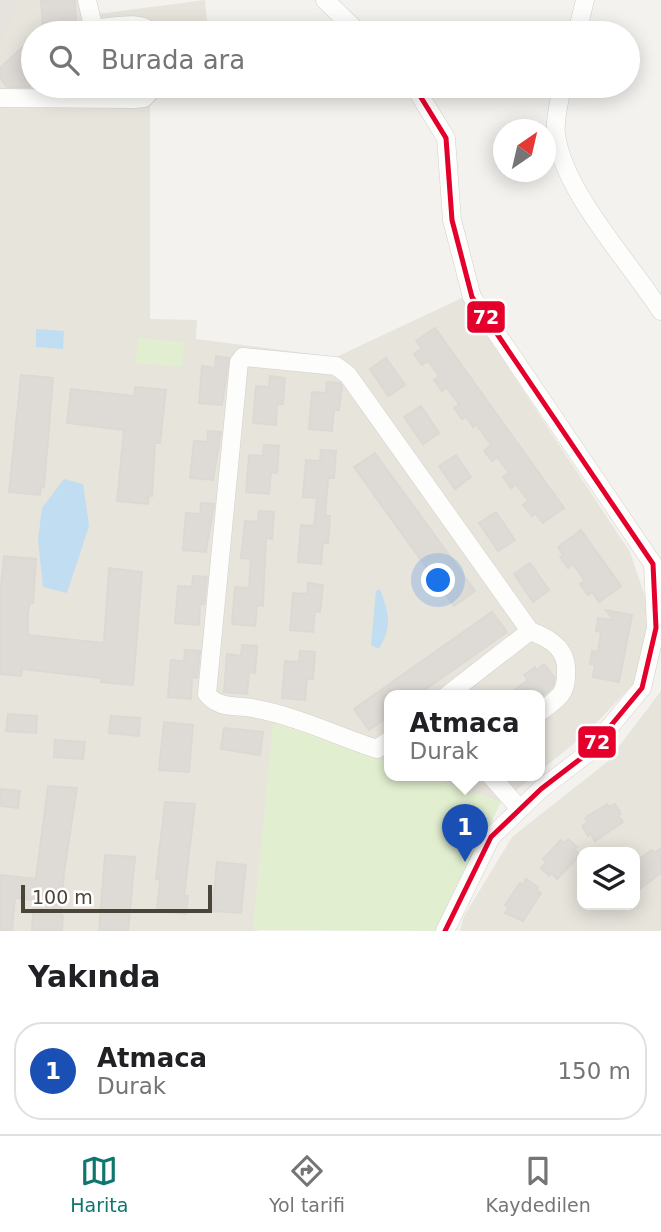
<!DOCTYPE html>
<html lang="tr">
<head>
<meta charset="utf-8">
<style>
  :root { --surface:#fff; --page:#f2f2f2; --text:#202124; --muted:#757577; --line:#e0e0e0; --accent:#0f766e }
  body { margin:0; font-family:"DejaVu Sans",sans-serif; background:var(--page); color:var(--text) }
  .controls { position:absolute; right:21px; bottom:21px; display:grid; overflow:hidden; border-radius:14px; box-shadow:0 4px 18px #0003 }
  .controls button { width:63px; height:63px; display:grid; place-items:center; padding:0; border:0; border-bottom:2px solid var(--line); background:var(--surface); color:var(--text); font:35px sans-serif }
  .compass { position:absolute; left:493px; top:119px; width:63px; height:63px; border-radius:50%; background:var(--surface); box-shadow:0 4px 18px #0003; rotate:34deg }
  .scale { position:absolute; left:21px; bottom:18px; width:191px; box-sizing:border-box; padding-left:7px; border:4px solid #4b4439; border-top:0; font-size:19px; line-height:24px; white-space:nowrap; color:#4b4439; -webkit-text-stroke:5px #fff; paint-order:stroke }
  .you { position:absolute; left:439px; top:581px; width:24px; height:24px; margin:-18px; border:5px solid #fff; border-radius:50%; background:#1a73e8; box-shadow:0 0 0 10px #1a73e833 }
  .badge { display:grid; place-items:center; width:46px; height:46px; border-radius:50%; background:var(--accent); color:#fff; font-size:23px; font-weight:700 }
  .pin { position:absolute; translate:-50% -58px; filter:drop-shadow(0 2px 4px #0008) }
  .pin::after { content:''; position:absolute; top:37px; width:24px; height:21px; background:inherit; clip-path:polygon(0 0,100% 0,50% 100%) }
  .popup { position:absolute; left:384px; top:690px; width:161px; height:91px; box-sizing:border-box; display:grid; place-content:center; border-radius:14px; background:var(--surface); filter:drop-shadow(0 2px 5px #0005); font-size:23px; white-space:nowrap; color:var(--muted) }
  .popup b { font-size:26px; color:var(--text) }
  .popup::after { content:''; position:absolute; left:50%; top:100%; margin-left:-14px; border:14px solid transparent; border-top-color:var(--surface) }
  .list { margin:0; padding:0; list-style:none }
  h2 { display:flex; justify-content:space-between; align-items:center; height:91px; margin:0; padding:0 28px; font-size:30px }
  h2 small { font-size:23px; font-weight:400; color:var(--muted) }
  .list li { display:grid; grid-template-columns:46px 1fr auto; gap:21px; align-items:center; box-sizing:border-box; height:98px; margin:0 14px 14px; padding:0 14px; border:2px solid var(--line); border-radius:28px }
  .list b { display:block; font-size:26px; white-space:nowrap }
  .list p { margin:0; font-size:23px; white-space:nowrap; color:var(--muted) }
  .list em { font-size:23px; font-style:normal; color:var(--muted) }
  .icon { flex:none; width:38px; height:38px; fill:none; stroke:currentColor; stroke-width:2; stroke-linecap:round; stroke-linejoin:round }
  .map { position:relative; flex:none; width:661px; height:931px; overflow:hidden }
  .search { position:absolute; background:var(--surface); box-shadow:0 4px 18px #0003; left:21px; right:21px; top:21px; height:77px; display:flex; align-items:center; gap:18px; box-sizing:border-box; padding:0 24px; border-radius:38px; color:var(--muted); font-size:26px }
  .sheet { height:203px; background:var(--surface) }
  nav { display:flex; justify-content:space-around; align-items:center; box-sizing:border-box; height:98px; border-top:2px solid var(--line); background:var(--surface); font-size:19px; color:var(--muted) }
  nav a { display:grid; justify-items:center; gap:4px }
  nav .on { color:var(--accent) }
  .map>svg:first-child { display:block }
  .residential { fill:#e7e4dc; fill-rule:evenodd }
  .green { fill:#e1eecf }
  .parking { fill:#e6e3df }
  .water { fill:#c0ddf1 }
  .building { fill:#dedbd6; stroke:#dcd9d4; stroke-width:2 }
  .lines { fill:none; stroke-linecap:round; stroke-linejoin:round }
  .minor-casing { stroke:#d2d0cb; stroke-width:19 }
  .minor { stroke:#fdfdfc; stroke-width:18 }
  .bus-1-casing { stroke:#fff; stroke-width:10 }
  .bus-1 { stroke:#e4002b; stroke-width:5 }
  .line-badge { stroke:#fff; stroke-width:2.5 }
  .badge-label { font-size:19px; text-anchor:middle; font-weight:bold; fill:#fff }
</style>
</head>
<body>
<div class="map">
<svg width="661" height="931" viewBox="0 0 661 931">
  <rect width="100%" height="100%" fill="#f4f2ee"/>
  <g class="residential">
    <path d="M0,0H96L98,14L205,0L208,33H33V86H168L150,106V319L197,320L196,339L336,357L462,298L630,552L648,605L649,641L638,679L586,734L540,771V696H390V763L274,722L253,929L259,931H0Z"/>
    <path d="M661,691V931H460L463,918L512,837L607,762ZM582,852H635V905H582Z"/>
    <path d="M427,776H534L501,802Z"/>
  </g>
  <g class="green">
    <path d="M138,338L184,342L182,367L136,363Z"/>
    <path d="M273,722L390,763V776H427L501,802L440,931L253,930Z"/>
  </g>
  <path class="parking" d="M0,0H17V2L11,21L0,41Z"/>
  <g class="water">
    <path d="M36,329L64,331L63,349L36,347Z"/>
    <path d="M64,479L83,484L89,526L67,593L43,587L38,540L42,508Z"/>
    <path d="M380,589C389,616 393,623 379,649L371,645L376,591Z"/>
  </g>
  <g class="building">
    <path d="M41,0H75L76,26L43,28Z"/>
    <path d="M27,43L33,50V83L29,87H7L0,78V68Z"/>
    <path d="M435,328L564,508L543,523L535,513L532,516L523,505L528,501L516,484L511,488L503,477L509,473L497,457L492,461L484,451L491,445L476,424L473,427L466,417L462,419L454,408L459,404L446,387L442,391L434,380L439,376L428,361L422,365L414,354L422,348L416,341Z"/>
    <path d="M216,356L229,358L222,405L199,403L202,366L215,368Z"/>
    <path d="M386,358L405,385L388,396L370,369Z"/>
    <path d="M21,375L53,378L44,487L41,486L40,495L9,492Z"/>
    <path d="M270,376L285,378L283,404H277L276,425L253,423L256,386L269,387Z"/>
    <path d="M327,382L340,383L342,386L339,410H334L332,431L309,429L312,392L326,393Z"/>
    <path d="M135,387L166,390L160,443H155L152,496L149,495L148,504L117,501L124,430L67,423L71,389L134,396Z"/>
    <path d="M421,406L439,433L423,444L404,417Z"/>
    <path d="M208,431L221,432L213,480L190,478L194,441L207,442Z"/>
    <path d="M264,445L279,446L277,473L271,472L269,494L246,492L249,455L263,456Z"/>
    <path d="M321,450L336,451L334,478H328L325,516H330L328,543H323L321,564L298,562L301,525L314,526L317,498L303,497L306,460L320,461Z"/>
    <path d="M375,453L475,591L454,606L354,467Z"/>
    <path d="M456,455L471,477L455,489L439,466Z"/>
    <path d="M201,503L214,504L206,552L183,550L186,513L200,514Z"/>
    <path d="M259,511L274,512L272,539L266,538L263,606L257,605L255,626L232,624L235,587L249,588L251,559L241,558L245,521L258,522Z"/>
    <path d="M496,512L515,540L498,551L479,523Z"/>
    <path d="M581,530L621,586L599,602L592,592L588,595L580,584L585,581L573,564L568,568L560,557L563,555L558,547Z"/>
    <path d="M4,556L36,559L33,603H30L28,612V635L104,643L109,568L142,572L133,685L101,682V678L22,669L21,676L0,674V595Z"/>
    <path d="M530,563L549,590L533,602L514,574Z"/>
    <path d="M193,576L207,577L204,604H200L199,625L175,623L178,586L192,587Z"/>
    <path d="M308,583L323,585L320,612L315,611L313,632L290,630L293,593L307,594Z"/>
    <path d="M606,610L632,615L619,682L593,677L595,665L590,664L592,651L598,652L601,632L596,631L598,618L613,620Z"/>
    <path d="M492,612L507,632L416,696H390V715L369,730L354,709Z"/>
    <path d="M242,645L257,646L255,673L249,672L247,694L224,692L227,654L241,656Z"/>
    <path d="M185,650L200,651L197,678L192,677L191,699L168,697L171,660L184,661Z"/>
    <path d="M300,651L315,652L313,679H307L305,700L282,698L285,661L299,662Z"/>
    <path d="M544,664L555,678L553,686L547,692L540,697L506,696L528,680L524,675L535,667L537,670Z"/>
    <path d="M8,714L37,716L36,733L6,731Z"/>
    <path d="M111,716L140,718L139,736L109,733Z"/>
    <path d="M164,722L193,725L189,772L159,770Z"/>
    <path d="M224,728L263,732L260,755L221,749Z"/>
    <path d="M55,740L85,742L83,759L54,757Z"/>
    <path d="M48,786L77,788L64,872L61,915L63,916L62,930L32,931L34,900L15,898L12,931H0V875L36,879Z"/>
    <path d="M0,789L20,791L18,808L0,806Z"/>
    <path d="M165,802L195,804L184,896H188L186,914L157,911L160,879H156Z"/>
    <path d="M607,804L609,807L615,804L621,814L618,815L623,822L595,841L590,833L588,836L582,826L588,822L585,818Z"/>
    <path d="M568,839L577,847L574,849L580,855L557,879L551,873L549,876L541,868L546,863L543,859L561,840L564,843Z"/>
    <path d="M661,848V873L641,888L635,879V862L652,850L654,853Z"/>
    <path d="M105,855L135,857L128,931H99Z"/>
    <path d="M217,862L246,865L241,913L212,911Z"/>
    <path d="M526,879L538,887L536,890L541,893L523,921L505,913L509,907L505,905L520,883L523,885Z"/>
  </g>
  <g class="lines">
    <defs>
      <g id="minor">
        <path d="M87,0L93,26L97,28C114,27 141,20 153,33"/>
        <path d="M325,0L359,33"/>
        <path d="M577,33L585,0"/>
        <path d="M414,86L446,138L452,220L472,297L653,564L656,628L642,688L588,753L541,789L491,837L445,931"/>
        <path d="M562,86C560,100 554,120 556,134C563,191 630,263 661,311"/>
        <path d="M0,98L134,99L144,98L155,86"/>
        <path d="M446,696L530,631"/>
        <path d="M390,740L377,749C337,736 293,715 252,708C235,705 219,709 207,694L239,362L243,357L336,366L348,375L530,631C550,638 568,649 566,673C566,680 566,687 561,694C556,701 547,706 540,712"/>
        <path d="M491,776L520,809"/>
      </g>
    </defs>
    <use href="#minor" class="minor-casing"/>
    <use href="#minor" class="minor"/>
    <defs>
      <path id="bus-1" d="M414,86L446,138L452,220L472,297L653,564L656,628L642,688L588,753L541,789L491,837L445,931"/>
    </defs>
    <use href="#bus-1" class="bus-1-casing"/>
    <use href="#bus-1" class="bus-1"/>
  </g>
  <g class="line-badge">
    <rect x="466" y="300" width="40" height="34" rx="7" fill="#e4002b"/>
    <rect x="577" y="725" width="40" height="34" rx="7" fill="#e4002b"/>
  </g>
  <g class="badge-label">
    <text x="486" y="324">72</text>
    <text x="597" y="749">72</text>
  </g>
</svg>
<div class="controls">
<button><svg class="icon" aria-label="layers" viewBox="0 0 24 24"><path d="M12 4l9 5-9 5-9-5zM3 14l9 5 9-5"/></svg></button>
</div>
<svg class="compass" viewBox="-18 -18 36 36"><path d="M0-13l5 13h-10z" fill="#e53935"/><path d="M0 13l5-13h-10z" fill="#757577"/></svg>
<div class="scale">100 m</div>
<div class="you"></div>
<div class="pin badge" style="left:465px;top:862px;background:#1a4fb4">1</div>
<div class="popup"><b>Atmaca</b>Durak</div>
<div class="search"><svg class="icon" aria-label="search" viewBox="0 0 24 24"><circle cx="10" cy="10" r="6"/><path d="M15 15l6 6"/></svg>Burada ara</div>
</div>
<section class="sheet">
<h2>Yakında<small></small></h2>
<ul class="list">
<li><span class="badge" style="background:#1a4fb4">1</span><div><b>Atmaca</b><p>Durak</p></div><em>150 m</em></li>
</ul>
</section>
<nav>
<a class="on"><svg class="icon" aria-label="map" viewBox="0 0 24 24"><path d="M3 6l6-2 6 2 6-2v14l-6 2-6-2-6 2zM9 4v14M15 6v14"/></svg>Harita</a>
<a><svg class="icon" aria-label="directions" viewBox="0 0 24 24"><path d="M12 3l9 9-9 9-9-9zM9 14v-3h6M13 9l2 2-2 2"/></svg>Yol tarifi</a>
<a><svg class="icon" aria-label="saved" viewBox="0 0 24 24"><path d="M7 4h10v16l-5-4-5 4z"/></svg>Kaydedilen</a>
</nav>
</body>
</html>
